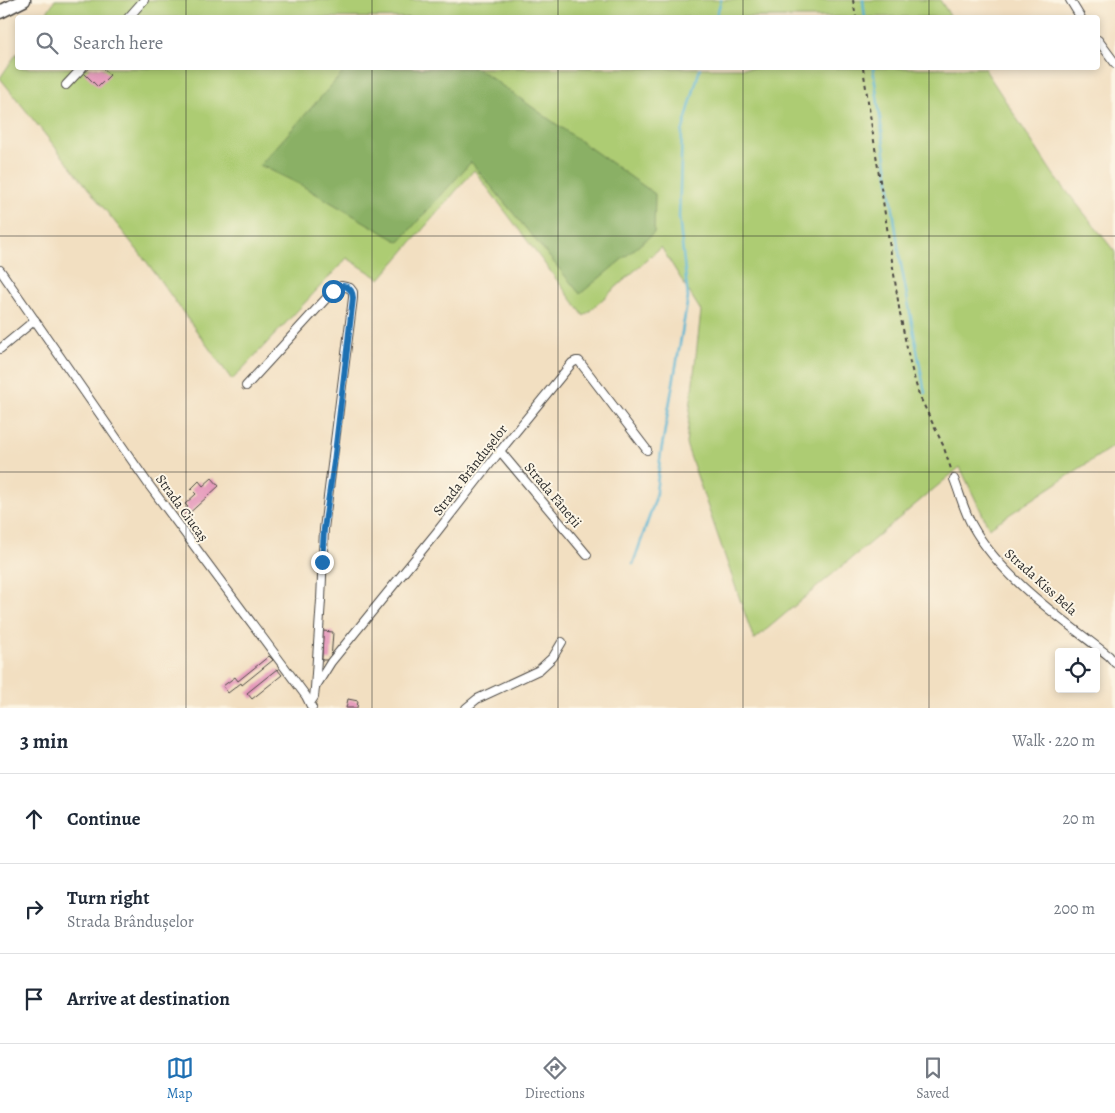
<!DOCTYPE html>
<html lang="en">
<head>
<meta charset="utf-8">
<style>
  :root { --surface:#fff; --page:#f2f2f3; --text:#1f2937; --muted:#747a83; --line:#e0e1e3; --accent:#1f6fb2 }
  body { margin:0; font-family:Alegreya,serif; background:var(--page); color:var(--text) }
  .controls { position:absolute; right:15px; bottom:15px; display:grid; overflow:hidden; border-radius:5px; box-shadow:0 2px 8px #0003 }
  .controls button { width:45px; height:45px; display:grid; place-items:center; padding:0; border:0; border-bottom:1px solid var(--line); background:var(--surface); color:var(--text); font:25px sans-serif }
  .stop { position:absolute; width:15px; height:15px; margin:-11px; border:4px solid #1f6fb2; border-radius:50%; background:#fff }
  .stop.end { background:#1f6fb2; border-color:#fff; box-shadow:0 1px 5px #0008 }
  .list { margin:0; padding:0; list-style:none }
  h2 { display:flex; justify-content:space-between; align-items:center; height:65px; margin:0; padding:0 20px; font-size:21px }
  h2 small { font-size:16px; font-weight:400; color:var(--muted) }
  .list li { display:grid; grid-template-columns:32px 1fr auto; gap:15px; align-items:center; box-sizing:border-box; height:90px; padding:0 20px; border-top:1px solid var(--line) }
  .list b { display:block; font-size:19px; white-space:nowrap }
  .list p { margin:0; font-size:16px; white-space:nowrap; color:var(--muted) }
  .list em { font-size:16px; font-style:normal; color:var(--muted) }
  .icon { flex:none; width:28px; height:28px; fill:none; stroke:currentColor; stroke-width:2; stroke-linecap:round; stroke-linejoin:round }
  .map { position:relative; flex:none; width:1115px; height:708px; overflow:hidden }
  .search { position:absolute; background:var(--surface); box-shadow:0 2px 8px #0003; left:15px; right:15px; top:15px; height:55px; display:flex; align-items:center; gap:12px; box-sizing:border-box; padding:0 18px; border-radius:5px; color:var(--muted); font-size:19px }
  .sheet { height:335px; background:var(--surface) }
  nav { display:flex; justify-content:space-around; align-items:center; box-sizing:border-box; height:70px; border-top:1px solid var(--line); background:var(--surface); font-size:14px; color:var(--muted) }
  nav a { display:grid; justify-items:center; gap:2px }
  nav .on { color:var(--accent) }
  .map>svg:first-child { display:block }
  .green { fill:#adcc73; stroke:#6c7c4f }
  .forest { fill:#8ab065; stroke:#5a6e48 }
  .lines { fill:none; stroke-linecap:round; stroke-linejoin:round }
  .stream { stroke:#54b4d3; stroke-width:2.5 }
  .building { fill:#e599bb }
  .street-casing { stroke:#494642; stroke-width:10 }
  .primary-casing { stroke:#494642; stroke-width:15 }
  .path { stroke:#494642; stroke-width:2; stroke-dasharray:4 4; stroke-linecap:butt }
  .street { stroke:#fff; stroke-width:8 }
  .primary { stroke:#fff; stroke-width:12 }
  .route { stroke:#1f6fb2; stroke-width:6 }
  .grid { fill:none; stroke:#2b2b2b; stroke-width:1; stroke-opacity:0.55 }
  .labels { text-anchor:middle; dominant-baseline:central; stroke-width:4; stroke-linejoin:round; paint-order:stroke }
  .street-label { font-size:14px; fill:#2b2b2b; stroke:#fcf5e5 }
</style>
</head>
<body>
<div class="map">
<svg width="1115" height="708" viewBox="0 0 1115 708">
  <rect width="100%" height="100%" fill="#fcf5e5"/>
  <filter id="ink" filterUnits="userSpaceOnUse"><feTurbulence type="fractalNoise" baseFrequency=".02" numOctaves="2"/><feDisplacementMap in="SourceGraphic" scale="10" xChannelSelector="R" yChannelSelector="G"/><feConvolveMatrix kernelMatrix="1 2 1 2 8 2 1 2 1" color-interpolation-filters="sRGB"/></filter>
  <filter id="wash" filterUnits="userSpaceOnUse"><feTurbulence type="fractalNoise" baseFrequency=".0096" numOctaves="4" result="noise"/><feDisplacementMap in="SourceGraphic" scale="20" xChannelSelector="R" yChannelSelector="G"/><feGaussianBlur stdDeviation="1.12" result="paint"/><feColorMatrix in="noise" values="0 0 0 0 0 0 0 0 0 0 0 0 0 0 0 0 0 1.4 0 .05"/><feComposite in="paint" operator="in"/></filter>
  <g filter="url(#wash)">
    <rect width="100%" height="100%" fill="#f2dfc1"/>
    <g class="green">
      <path d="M55,0H940L951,17L43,18Z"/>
      <path d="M17,53L18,68H984L1053,174L1115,252V445L989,528L960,467L754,640L686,444L701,311L661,247L584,316L474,170L380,279L347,258L232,380L146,261L0,78Z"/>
    </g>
    <path class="forest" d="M347,68H477L655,194L654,233L580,294L471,162L399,242L299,184L260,165Z"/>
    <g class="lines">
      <g class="stream">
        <path d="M863,0L865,18"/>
        <path d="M716,18L721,0"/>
        <path d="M873,68L900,259L925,393"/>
        <path d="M633,564L655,500L661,452L688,298L679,217L682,133L700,68"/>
      </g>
    </g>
    <g id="blocks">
      <g class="building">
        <path d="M90,68H102L110,75L98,87L84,73Z"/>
        <path d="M212,478L219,486L185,517L181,513L188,507L185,504L196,494L191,489L199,481L203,486Z"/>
        <path d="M323,631L333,632L331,660H322Z"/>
        <path d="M269,656L273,660L242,685L241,683L228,693L223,686L235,677L238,681Z"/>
        <path d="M277,669L282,675L252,699L247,693Z"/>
        <path d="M348,699L358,701L357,708H346Z"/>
      </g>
    </g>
  </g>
  <g filter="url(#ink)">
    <use href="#blocks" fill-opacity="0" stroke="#494642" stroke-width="1"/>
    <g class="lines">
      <defs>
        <g id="street">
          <path d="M1070,0L1081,18"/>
          <path d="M128,18L144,0"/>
          <path d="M1098,40L1115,63"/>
          <path d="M66,85L82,68"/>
          <path d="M0,270L149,485L306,696L312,708"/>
          <path d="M0,349L35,320"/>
          <path d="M246,386L333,291L341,286L350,288L353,292V298L324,529L321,600L315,688L314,697L310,703"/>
          <path d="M500,451L587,555"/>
          <path d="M954,479C960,494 964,511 972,525C1001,578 1062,619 1109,656L1115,663"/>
          <path d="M316,686L331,662L436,533L500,451L572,363L576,361H579L647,450"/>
          <path d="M466,708L477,699L539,670L553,657L562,642"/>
        </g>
        <path id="primary" d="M0,12L24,0"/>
      </defs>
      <use href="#street" class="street-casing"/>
      <use href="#primary" class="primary-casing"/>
      <g class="path">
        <path d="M853,0L856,18"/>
        <path d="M863,68L900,314L910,363L919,395L943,445L952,472"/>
      </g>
      <use href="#street" class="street"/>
      <use href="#primary" class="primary"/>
    </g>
  </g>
  <g class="lines" filter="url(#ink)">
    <path class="route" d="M322,562L324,529L334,462L353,298C352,286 342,282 333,291"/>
  </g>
  <path class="grid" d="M186,0V18M372,0V18M558,0V18M743,0V18M929,0V18M186,68V708M372,68V708M558,68V708M743,68V708M929,68V708M0,236H1115M0,472H1115"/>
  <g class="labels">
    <g class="street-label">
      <text transform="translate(470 470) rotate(-52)">Strada Brândușelor</text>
      <text transform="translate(553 495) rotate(50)">Strada Fâneții</text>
      <text transform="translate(182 508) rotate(54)">Strada Ciucaș</text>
      <text transform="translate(1041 582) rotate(42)">Strada Kiss Bela</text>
    </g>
  </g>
</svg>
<div class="controls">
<button><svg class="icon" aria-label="locate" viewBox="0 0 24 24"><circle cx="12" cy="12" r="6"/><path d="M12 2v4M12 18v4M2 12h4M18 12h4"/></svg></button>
</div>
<div class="stop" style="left:333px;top:291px"></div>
<div class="stop end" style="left:322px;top:562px"></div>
<div class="search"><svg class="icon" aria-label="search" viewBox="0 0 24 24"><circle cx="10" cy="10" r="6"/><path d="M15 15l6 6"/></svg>Search here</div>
</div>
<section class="sheet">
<h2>3 min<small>Walk · 220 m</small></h2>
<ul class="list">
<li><svg class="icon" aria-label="ahead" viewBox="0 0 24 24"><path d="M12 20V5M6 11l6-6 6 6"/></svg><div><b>Continue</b></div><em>20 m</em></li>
<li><svg class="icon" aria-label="right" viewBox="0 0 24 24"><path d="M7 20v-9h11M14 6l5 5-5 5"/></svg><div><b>Turn right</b><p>Strada Brândușelor</p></div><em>200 m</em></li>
<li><svg class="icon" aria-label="arrive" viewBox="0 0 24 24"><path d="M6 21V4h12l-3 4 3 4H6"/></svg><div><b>Arrive at destination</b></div></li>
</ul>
</section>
<nav>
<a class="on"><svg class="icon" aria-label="map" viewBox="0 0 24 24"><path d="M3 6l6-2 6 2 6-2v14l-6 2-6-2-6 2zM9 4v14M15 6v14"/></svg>Map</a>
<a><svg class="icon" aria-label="directions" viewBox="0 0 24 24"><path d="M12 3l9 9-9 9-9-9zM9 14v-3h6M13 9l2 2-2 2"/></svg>Directions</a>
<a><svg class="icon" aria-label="saved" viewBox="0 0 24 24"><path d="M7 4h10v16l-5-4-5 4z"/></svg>Saved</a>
</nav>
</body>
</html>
